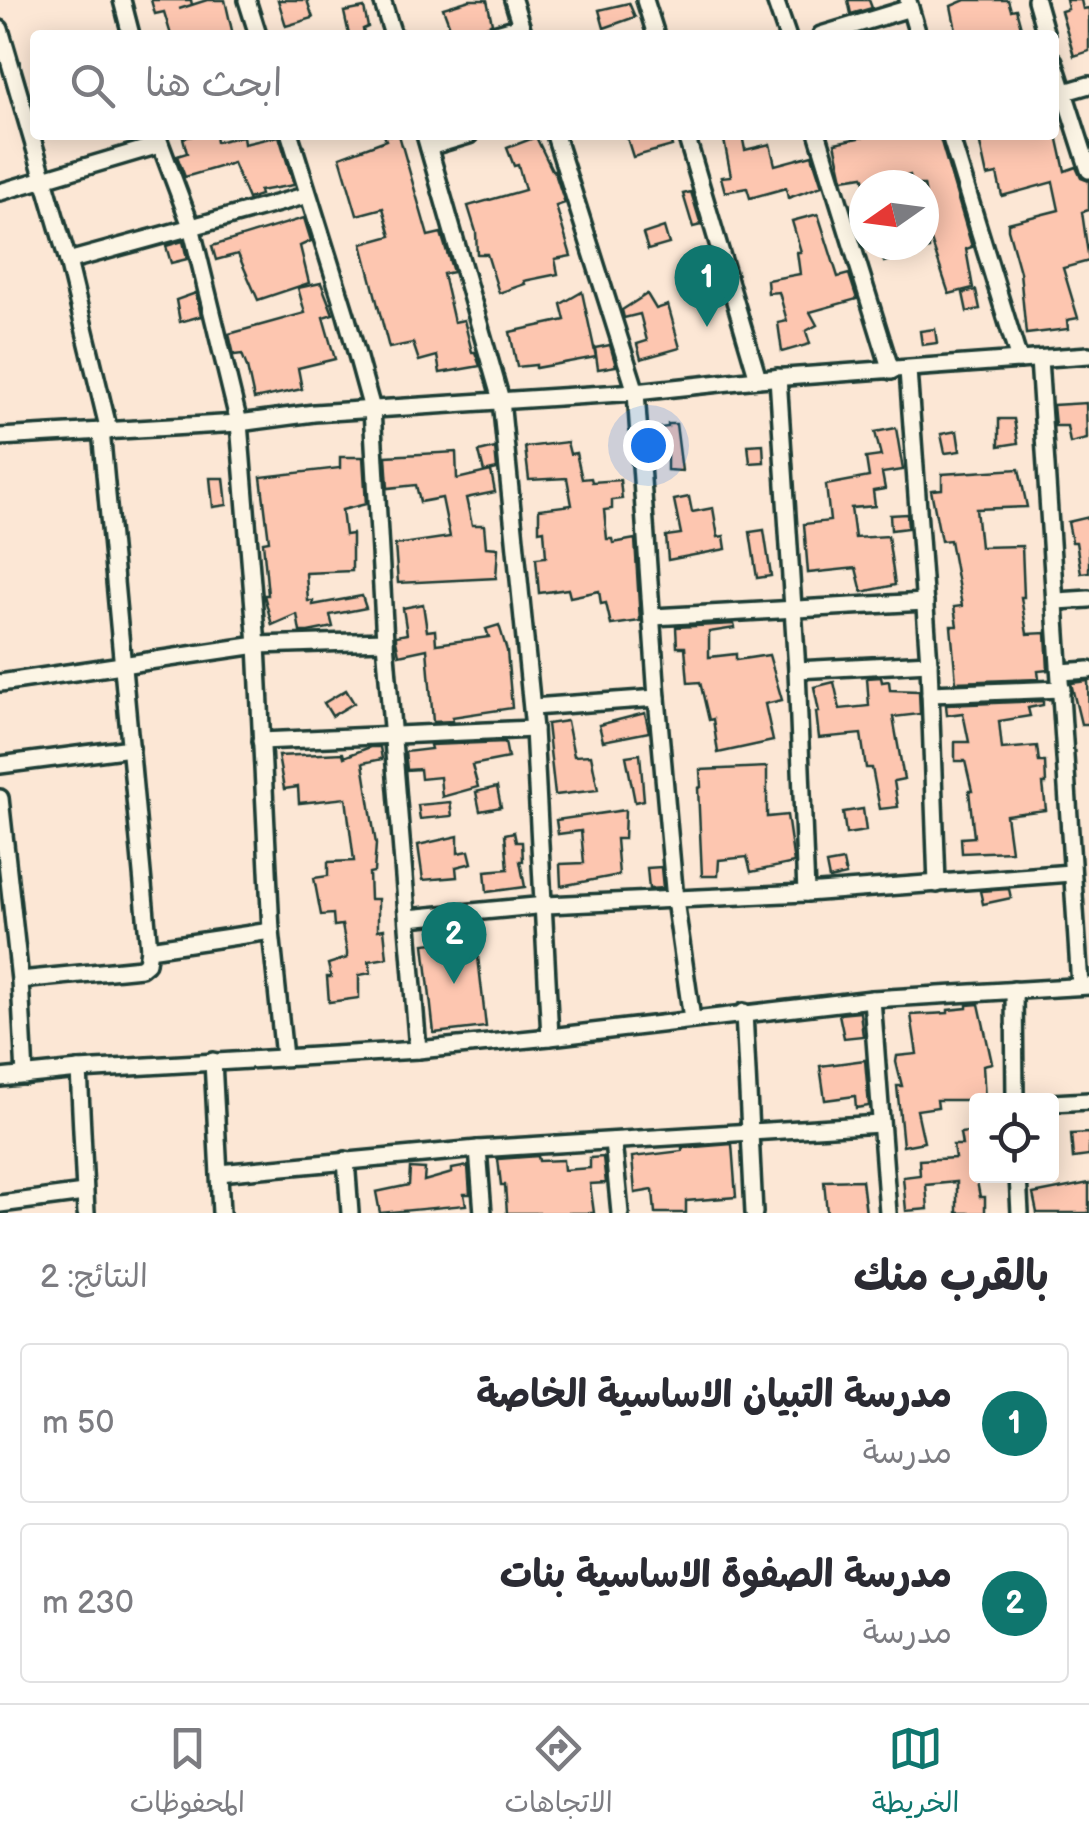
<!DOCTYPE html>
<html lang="ar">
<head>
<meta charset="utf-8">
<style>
  :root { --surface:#fff; --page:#f7f7f7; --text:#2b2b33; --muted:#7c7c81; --line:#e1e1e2; --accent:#0f766e }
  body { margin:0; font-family:"Balsamiq Sans","Playpen Sans Arabic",sans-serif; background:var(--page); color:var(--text); direction:rtl }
  .controls { position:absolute; right:30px; bottom:30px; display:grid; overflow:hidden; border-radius:10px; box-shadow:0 5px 25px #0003 }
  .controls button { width:90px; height:90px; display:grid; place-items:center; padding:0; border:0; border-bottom:2px solid var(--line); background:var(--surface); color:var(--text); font:50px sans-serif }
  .compass { position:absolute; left:849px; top:170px; width:90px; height:90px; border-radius:50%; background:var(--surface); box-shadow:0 5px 25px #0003; rotate:256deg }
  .you { position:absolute; left:648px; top:445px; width:35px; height:35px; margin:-25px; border:8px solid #fff; border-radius:50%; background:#1a73e8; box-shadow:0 0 0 15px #1a73e833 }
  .badge { display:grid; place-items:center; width:65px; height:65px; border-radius:50%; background:var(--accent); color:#fff; font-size:32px; font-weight:700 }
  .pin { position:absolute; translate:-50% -82px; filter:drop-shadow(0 2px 5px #0008) }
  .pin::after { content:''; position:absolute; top:52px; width:35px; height:30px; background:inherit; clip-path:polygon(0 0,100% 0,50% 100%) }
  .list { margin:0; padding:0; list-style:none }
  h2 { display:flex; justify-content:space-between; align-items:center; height:130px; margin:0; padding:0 40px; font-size:42px }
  h2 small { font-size:32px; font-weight:400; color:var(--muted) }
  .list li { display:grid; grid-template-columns:65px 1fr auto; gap:30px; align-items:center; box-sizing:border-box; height:160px; margin:0 20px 20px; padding:0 20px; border:2px solid var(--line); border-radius:10px }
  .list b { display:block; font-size:38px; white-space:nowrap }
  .list p { margin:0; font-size:32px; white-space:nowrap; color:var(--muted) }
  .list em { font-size:32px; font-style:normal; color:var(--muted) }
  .icon { flex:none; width:55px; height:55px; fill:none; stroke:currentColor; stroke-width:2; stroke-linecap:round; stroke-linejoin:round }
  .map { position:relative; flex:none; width:1089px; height:1213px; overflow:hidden; direction:ltr }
  .search { position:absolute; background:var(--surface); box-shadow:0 5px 25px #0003; left:30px; right:30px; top:30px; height:110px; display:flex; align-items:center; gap:25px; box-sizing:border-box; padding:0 35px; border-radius:10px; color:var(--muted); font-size:38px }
  .sheet { height:490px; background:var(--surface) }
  nav { display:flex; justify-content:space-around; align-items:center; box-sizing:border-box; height:140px; border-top:2px solid var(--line); background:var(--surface); font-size:28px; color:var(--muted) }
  nav a { display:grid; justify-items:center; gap:5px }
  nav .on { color:var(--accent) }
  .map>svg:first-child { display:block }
  .building { fill:#fdc6b0; stroke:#1f3d34; stroke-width:2.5 }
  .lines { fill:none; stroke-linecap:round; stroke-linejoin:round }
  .street-casing { stroke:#1f3d34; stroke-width:22 }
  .street { stroke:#fcf5e5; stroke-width:15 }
</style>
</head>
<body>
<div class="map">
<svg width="1089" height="1213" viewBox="0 0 1089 1213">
  <rect width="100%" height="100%" fill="#fce7d5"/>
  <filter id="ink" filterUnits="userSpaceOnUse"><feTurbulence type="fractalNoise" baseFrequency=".01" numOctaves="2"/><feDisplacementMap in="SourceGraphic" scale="20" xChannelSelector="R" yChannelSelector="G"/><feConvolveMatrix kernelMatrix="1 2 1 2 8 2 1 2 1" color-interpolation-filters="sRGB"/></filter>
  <g filter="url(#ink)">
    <g class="building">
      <path d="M151,0H191L192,5L179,9L207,0H225L233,35H171L164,12L155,14Z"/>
      <path d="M278,0H307L313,18L286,26Z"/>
      <path d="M470,0H487L492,23L481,29L453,35L443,8Z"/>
      <path d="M848,0H869L872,8L851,14Z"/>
      <path d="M965,0H1008L1011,10L1016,9L1023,35H957L951,6Z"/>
      <path d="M1066,0H1081L1083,9L1089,8V51L1074,56L1061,11L1068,9Z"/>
      <path d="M629,3L635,17L604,28L599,10Z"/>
      <path d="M364,8L368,27L363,29L364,35H349L344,12Z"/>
      <path d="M196,135H215L216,142L243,136L244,144L279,136L294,185L259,191L260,195L248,199L233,163L185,177L177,156L187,153L183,138Z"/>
      <path d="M384,135H399L428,236L441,233L453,272L443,274L454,322L464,320L472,352H475L480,366L440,373L437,356L419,361L413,343L389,348L362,244L391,236L383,208L357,215L340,157L386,140Z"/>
      <path d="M626,135H669L672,146L633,157Z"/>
      <path d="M723,135H742L745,150L770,144L775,165L812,155L822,186L788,198L786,188L750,198L747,188L725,192L721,177L731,176Z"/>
      <path d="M872,135H939L972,247L966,249L973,288L949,294L930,237L927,224L931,222L924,185H913L910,175L876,185H866L863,176L843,179L835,143Z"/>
      <path d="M978,135H1057L1065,171L1076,167L1081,178L1089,181V210L1082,212L1089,261L1063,268L1078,318L1067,320L1068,329L1026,334L1020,272L1008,229V223L1059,210L1053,182L1002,196L997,174L987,176Z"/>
      <path d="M536,137L552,170H554L565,203L556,206L571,256L555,259L558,274L524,281L525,284L499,293L487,254H477L476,232L468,206L525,190L518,165L514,166L507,148Z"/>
      <path d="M691,192L701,225L693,227L683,194Z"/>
      <path d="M818,214L838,277L849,274L857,299L810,312L817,325L806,331L810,344L782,352L778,323L787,321L779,292L768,293L767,280L800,274L797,252H801L792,221Z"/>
      <path d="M304,218L311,241L300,246L309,283L258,300L238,254L216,260L212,246Z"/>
      <path d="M664,227L669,244L648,250L643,234Z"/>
      <path d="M183,241L187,259L171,263L166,246Z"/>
      <path d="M879,245H929V249L884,262Z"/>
      <path d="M321,283L333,314L323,317L335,359L298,368L302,389L254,399L247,367L242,354L234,355L229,334L305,313L298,288Z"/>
      <path d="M976,290L980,309L967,312L963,293Z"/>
      <path d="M582,292L596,357L536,368V365L517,367L510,332L565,320L561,304Z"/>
      <path d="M196,293L201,316L180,322L176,300Z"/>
      <path d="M647,294L656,309L668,305L680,348L641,359L637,344L647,341L640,314L624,318L622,310Z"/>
      <path d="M935,329L937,343L922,345L920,331Z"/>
      <path d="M610,345L616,366L598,369L595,348Z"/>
      <path d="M1086,403L1087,439L1070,443L1067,426H1055L1053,405Z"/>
      <path d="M999,419H1014L1018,443L999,446Z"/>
      <path d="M668,424H676L682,471L667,470V455L656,456L652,429L668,427Z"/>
      <path d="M896,428L903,470L882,473L885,489L873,491L875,506L851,508L855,538L888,536L895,585L862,592L856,568L808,573L804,524L830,521L826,485L869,477L866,458L881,456L875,432Z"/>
      <path d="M957,431L960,451L945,453L941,434Z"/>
      <path d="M567,442L570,454L576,453L582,479L591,478L592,482L620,480L622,499L612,500V509L604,510L607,539H612L613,543L635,539L640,621L611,625L606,603L601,604L599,591L570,597L568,589L539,593L536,558L546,557L544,530L539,531V509L572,505L567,478L529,480L525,447Z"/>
      <path d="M763,444L764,462L750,463L748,445Z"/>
      <path d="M495,448L497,469L484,472L479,452Z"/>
      <path d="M456,452L457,479L491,471L495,492L466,498L472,525H484L486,547L498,548L496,578L398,583L395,545L450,537L442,498L420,502L416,485L388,488L386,456Z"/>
      <path d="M340,457H363L366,504L342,510L345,535L352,534V571L306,573L308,601H313V605L362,596L366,608L330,615L333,627L308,632H300L297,614L272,625L264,595H268L263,542L269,541L261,477L340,468Z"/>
      <path d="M1019,469L1027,507L976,509L980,547L1022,546L1024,597H1021L1027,634L1046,633L1048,670L1038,671L1039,679L956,682L951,626H957L954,607L962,606L950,540L941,541L931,490L942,489V474Z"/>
      <path d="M210,478H224L227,505L213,507Z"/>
      <path d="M689,497L692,512L713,508L718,537L724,536L726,549L668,560L666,536L681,534L674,500Z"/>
      <path d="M907,514L908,528L891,530L890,515Z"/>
      <path d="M1089,517V572L1081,573L1076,542H1072L1068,522Z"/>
      <path d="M764,530L771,576L757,578L750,532Z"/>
      <path d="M423,604L427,631L435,630L436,644L489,637L486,629L499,625L507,651L512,708L452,717L453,721L433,722L427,649L399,655L396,640V636L407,634L403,608Z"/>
      <path d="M734,624L735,628L709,632V657L736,654V660L769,655L782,700L765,704L773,741L718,753L713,719L709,720L700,682L688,683L685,647H677L676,627Z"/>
      <path d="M881,677L882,682L889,681L890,690L919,691L920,714L893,717L904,779L894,781L898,807L880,809L872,768H866L861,734L819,738L816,712H819L814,687L834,682L840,709L869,706L867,678Z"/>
      <path d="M1088,681L1089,724H1081L1071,683Z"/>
      <path d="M346,690L354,703L332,716L324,703Z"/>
      <path d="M1043,701V705L1028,708L1030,716L999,721L1002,749L1037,746L1039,762H1045L1046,784H1043L1046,810L1006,815L1011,851L962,853L961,838L974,837L969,791H972L965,761H955V742H969L963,713L947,715L946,705Z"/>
      <path d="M645,713L649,732L603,741L599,725Z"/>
      <path d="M567,721L574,756L591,755L598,790L555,795L547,724Z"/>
      <path d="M505,742L508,758L472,765L478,787L442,797L440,777L421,779L420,769L407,770L405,752L431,749L430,745Z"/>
      <path d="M370,747H380L382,759L363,763L376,844L374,872L369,873L370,899H378V930L384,929L387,958L369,961L371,973L359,975V998L329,1002L327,977H331L328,964L347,958V952L342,925L334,926L333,914L321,915L314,878L328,876V862L354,861L346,798L299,803L298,787L284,789L278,756L343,753L344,757Z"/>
      <path d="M640,754L644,800L635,802L626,756Z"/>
      <path d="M767,767V817L787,815L794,863L751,872L747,857L719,860L718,876H702L698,788L701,787L700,770Z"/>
      <path d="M497,787L501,807L480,811L476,792Z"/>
      <path d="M450,802L452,816L420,819L418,805Z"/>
      <path d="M863,809L866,831L846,834L843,812Z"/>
      <path d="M625,810L624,839H616L619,875L561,886L560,864L584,863L581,831L558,834L556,820Z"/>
      <path d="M514,832L516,842H522L523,861H520L525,887L487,892L485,871L508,869L505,834Z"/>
      <path d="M458,836V853L469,851L472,863L456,867L457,877L423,880L418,845Z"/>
      <path d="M843,861L846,875L829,879L826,864Z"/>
      <path d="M661,867L663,888L649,889L647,868Z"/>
      <path d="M1009,889L1011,898L983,904L980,891Z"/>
      <path d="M476,939L486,1027L434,1033L424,944Z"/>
      <path d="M979,1004L992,1063L983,1065L985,1100H937L938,1107L917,1110L924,1142L903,1146L897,1086H902L896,1062L897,1056L917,1054L911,1015L948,1013V1010L967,1008V1005Z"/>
      <path d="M860,1012L863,1036L844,1038L839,1014Z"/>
      <path d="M865,1060L869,1106L856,1108L855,1096L825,1100L820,1066Z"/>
      <path d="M976,1131V1176L980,1197H985V1213H957V1182L926,1185L928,1209L906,1211L903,1177L920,1175L919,1160L955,1158L953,1145H962L960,1133Z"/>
      <path d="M1089,1133V1156L1073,1158L1071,1134Z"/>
      <path d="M732,1144L736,1197L686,1201V1213H655L653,1190L635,1193L632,1157L682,1151V1148Z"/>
      <path d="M538,1156L539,1161L563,1160L564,1170L590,1168V1158L603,1157L606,1183L590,1184L594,1213H507L505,1185H501L498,1159Z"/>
      <path d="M468,1166L470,1194H464L466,1205L380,1213L376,1192L409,1185L410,1168L425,1169L424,1181L452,1173V1169Z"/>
      <path d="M862,1180L866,1213H827L824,1181Z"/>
      <path d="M1089,1183V1213H1037L1033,1194Z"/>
    </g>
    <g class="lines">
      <defs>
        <g id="street">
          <path d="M122,0L131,35"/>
          <path d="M247,0L258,35"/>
          <path d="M382,0L393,35"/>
          <path d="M513,0L524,35"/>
          <path d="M645,0L656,35"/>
          <path d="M775,0L787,35"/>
          <path d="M1036,0L1046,35"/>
          <path d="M908,1L918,35"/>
          <path d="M0,29L68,261L109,431"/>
          <path d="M490,35L521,26"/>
          <path d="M821,35L910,8"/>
          <path d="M1054,61L1089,170"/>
          <path d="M1058,94L1089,85"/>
          <path d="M157,135L191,226L239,423L257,645L271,931L284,1057"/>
          <path d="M290,135L346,315L372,409L385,641L418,1050"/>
          <path d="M425,135L501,400L534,729L550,1037"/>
          <path d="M555,135L636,392L657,698L675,900L692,1019"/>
          <path d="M686,135L758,379"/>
          <path d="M818,135L891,371"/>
          <path d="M950,135L1019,360"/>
          <path d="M429,147L469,135"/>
          <path d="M0,192L159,145"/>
          <path d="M68,261L308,195"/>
          <path d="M1039,359L1080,986"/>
          <path d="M908,370L929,663L937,884"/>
          <path d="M778,377L797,670L806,893"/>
          <path d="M101,430L149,949"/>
          <path d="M0,437L239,423L314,413L636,392L758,379L1089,355"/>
          <path d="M1057,601L1089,599"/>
          <path d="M653,617L925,602"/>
          <path d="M797,670L929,663"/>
          <path d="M1061,672L1089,670"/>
          <path d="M0,683L257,645L385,641"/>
          <path d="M930,694L1062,689"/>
          <path d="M533,707L657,698"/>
          <path d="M261,741L534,729"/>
          <path d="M0,765L131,748"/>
          <path d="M0,798L20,980L25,1076"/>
          <path d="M408,918L546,905L806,893L1071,873"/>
          <path d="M20,980L141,968L147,963L149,949L271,931"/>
          <path d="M1014,990L1015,1100"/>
          <path d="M872,999L888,1213"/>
          <path d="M744,1012L754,1213"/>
          <path d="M213,1061L221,1213"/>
          <path d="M79,1070L86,1213"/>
          <path d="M0,1078L79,1070L418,1050L550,1037L872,999L1089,986"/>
          <path d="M1052,1103L1089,1101"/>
          <path d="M613,1141L620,1213"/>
          <path d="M478,1149L483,1213"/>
          <path d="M346,1160L350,1213"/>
          <path d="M219,1173L478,1149L880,1124"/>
          <path d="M1018,1176L1020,1213"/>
          <path d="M0,1204L84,1193"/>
        </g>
      </defs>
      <use href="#street" class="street-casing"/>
      <use href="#street" class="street"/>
    </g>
  </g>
</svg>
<div class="controls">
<button><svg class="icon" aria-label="locate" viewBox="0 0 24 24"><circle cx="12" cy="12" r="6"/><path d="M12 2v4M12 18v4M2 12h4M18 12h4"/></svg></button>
</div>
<svg class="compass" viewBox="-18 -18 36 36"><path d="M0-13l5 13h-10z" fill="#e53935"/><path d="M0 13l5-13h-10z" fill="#7c7c81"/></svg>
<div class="you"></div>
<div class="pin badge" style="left:707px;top:327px">1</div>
<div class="pin badge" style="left:454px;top:984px">2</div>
<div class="search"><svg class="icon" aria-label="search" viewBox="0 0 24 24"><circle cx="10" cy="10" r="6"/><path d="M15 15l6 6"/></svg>ابحث هنا</div>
</div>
<section class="sheet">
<h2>بالقرب منك<small>النتائج: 2</small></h2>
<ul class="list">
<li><span class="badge">1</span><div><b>مدرسة التبيان الاساسية الخاصة</b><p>مدرسة</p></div><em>50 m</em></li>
<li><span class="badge">2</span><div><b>مدرسة الصفوة الاساسية بنات</b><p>مدرسة</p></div><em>230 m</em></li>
</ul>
</section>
<nav>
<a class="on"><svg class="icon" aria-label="map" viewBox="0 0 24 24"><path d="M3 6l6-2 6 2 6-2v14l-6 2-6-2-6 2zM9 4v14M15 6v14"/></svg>الخريطة</a>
<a><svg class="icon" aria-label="directions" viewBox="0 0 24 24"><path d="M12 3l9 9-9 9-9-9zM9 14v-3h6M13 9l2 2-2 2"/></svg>الاتجاهات</a>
<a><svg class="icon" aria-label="saved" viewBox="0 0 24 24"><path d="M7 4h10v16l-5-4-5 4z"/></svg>المحفوظات</a>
</nav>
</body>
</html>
